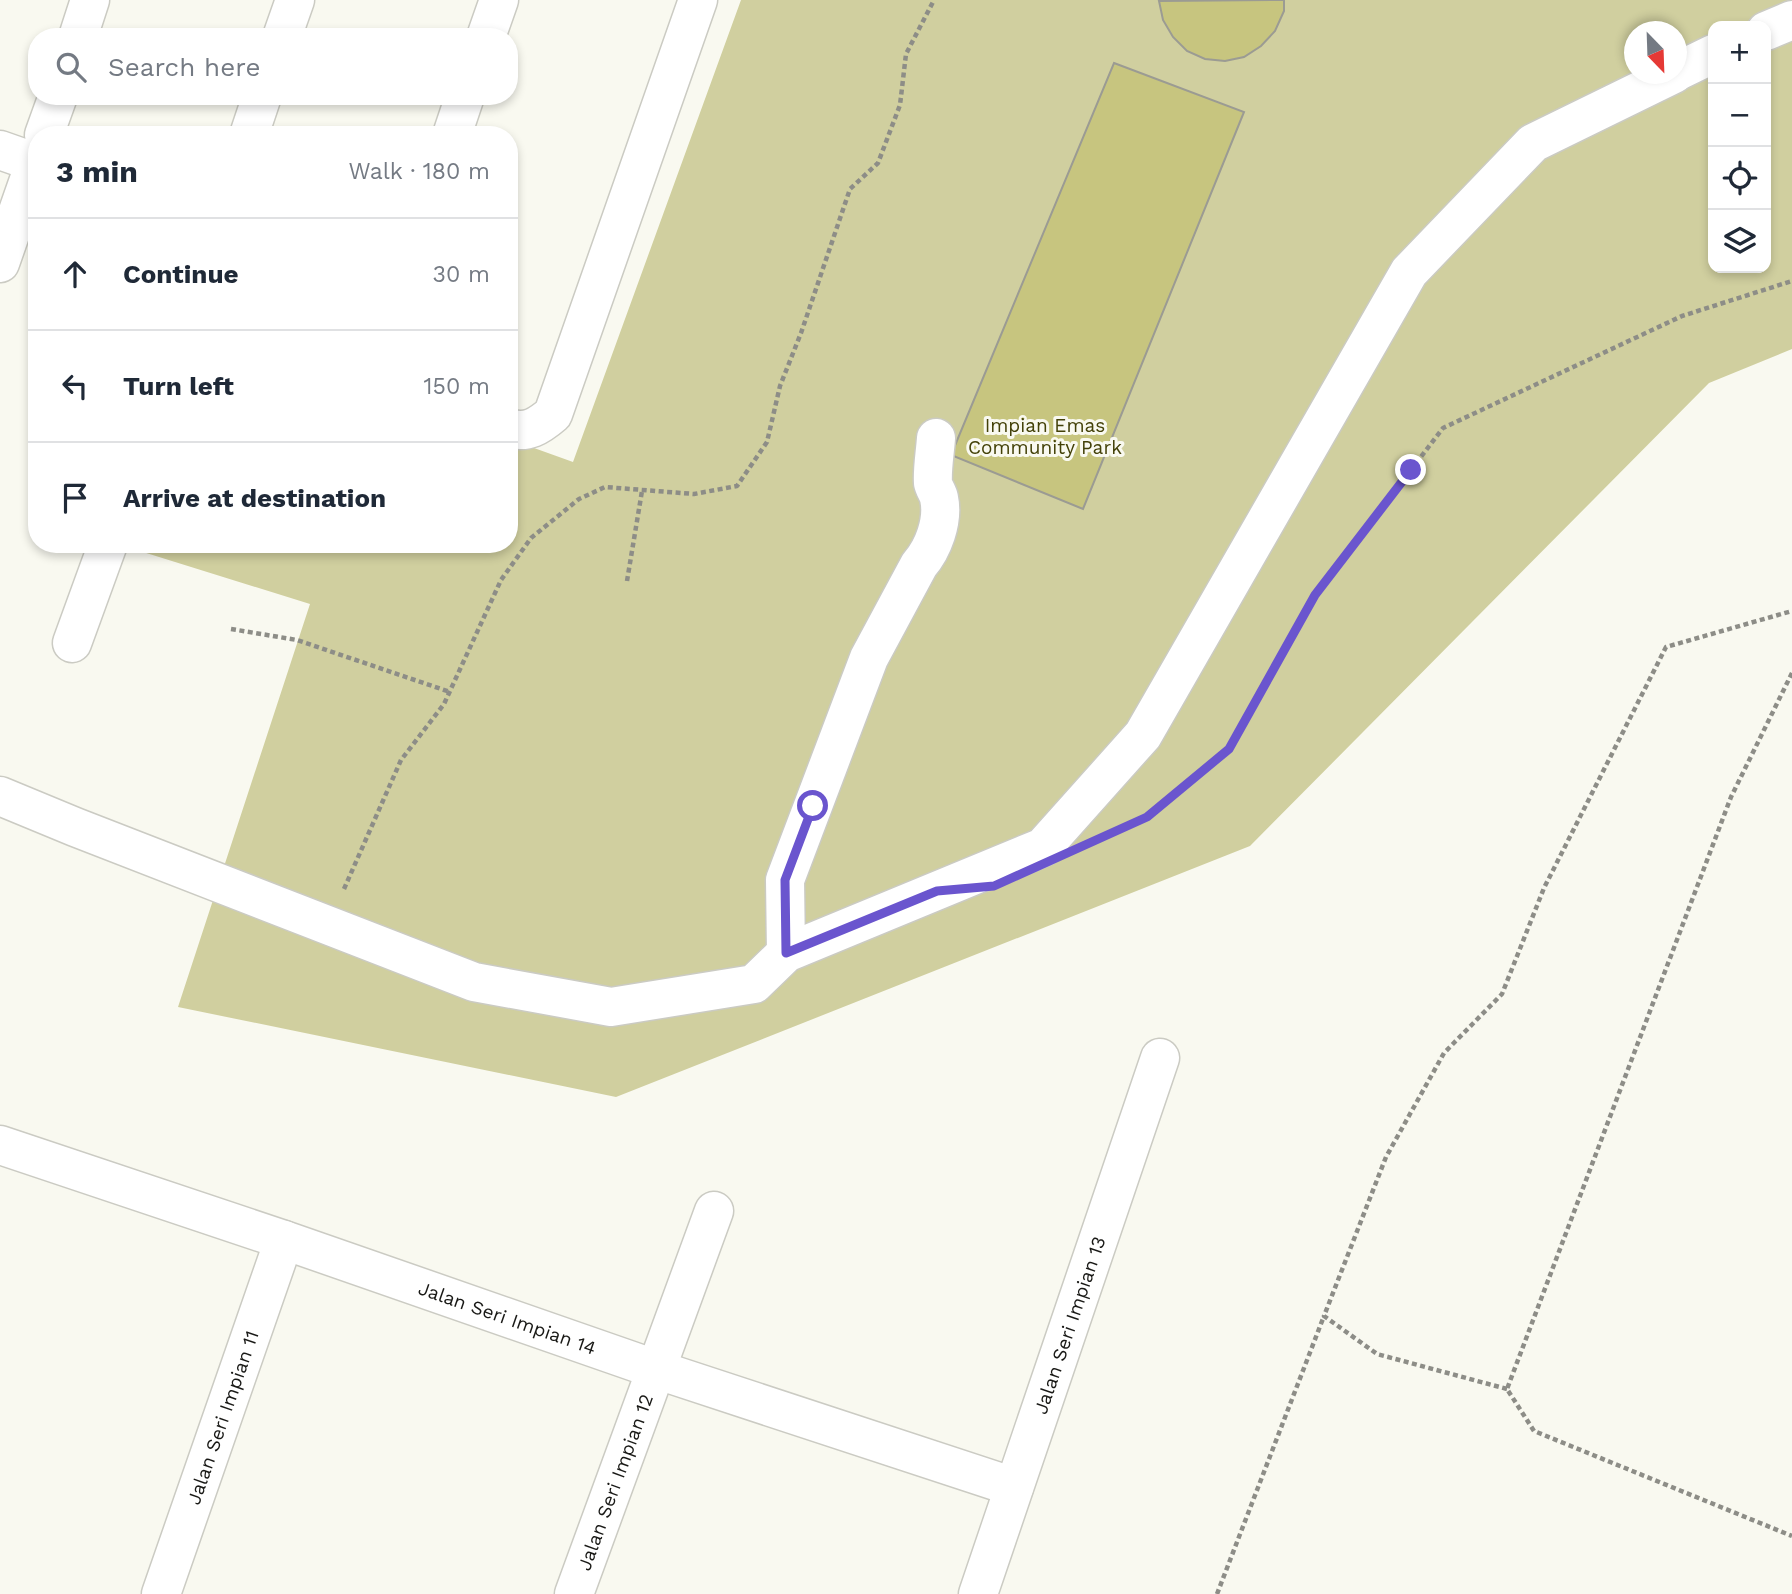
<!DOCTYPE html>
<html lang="en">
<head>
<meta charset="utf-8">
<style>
  :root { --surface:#fff; --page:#f2f2f3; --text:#1f2937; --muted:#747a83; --line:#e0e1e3 }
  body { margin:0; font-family:"Work Sans",sans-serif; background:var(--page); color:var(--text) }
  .controls { position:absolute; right:21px; top:21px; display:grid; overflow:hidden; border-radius:14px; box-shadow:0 4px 10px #0003 }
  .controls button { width:63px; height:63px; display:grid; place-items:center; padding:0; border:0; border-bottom:2px solid var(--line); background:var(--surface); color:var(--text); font:35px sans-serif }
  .compass { position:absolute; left:1624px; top:21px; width:63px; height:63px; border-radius:50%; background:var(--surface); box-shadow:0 4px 10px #0003; rotate:157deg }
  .stop { position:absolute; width:21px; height:21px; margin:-16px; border:5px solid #6a55ce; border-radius:50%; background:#fff }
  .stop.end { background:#6a55ce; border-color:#fff; box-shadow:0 2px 7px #0008 }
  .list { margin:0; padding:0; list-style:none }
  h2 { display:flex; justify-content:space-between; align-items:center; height:91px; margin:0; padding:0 28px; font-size:30px }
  h2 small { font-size:23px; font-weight:400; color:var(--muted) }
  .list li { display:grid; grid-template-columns:46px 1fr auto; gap:21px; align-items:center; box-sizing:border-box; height:112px; padding:0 28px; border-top:2px solid var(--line) }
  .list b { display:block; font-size:26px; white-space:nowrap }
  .list em { font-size:23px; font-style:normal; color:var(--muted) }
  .icon { flex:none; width:38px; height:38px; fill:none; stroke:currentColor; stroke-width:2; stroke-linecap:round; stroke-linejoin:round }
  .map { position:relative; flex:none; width:1792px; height:1594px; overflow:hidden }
  .search { position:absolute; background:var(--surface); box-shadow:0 4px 10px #0003; left:28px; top:28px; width:490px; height:77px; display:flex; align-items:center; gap:18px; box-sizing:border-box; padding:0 24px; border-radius:28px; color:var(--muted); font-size:26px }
  .panel { position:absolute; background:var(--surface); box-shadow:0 4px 10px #0003; left:28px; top:126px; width:490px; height:427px; border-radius:28px }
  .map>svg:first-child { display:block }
  .green { fill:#d0cf9f; fill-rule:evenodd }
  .building { fill:#c7c57f; stroke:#9b9b93; stroke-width:2 }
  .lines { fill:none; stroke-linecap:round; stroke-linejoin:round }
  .minor-casing { stroke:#cbcbc3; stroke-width:41 }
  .path { stroke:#8d8d87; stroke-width:4.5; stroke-dasharray:5 3.5; stroke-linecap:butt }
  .minor { stroke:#fff; stroke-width:38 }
  .route { stroke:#6a55ce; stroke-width:9 }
  .labels { text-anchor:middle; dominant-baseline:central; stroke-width:6; stroke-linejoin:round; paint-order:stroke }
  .park-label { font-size:19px; fill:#434108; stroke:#f9f9f0 }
  .street-label { font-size:19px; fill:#191916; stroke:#f9f9f0 }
</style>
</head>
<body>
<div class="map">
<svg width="1792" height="1594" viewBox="0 0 1792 1594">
  <rect width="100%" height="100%" fill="#f9f9f0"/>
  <path class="green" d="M741,0H1792V349L1709,383L1250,846L616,1097L178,1007L310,604L127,547L128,544H509V439L573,462ZM1713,26H1766V268H1713ZM1634,32H1676V74H1634Z"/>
  <g class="building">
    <path d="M1284,0V11L1275,31L1261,46L1244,57L1225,61L1205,59L1187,51L1173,37L1163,20L1159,1Z"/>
    <path d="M1114,63L1244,112L1083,509L951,455Z"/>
  </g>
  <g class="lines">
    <defs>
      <g id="minor">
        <path d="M1766,31L1792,20"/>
        <path d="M78,37L90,0"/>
        <path d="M282,37L295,0"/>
        <path d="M486,37L499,0"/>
        <path d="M1676,72L1713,54"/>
        <path d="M44,135L58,96"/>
        <path d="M249,135L262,96"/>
        <path d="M452,135L465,96"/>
        <path d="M0,150L37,163"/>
        <path d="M0,263L37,157"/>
        <path d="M509,428C527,434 539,426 553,414L698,0"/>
        <path d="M72,643L108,544"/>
        <path d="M0,796L75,827L474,982L611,1007L754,984L786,953L1043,847L1143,735L1409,272L1533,143L1674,74"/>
        <path d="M786,953L785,880L869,658L919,565C933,549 944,521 939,498C938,493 934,488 933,483C932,469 935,453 936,438"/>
        <path id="s1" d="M0,1145L284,1240L655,1369L1014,1487"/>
        <path id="s2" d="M161,1594L284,1240"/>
        <path id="s3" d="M574,1594L714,1211"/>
        <path id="s4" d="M978,1594L1160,1058"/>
      </g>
    </defs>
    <use href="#minor" class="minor-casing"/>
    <g class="path">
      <path d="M627,581L642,491"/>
      <path d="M231,629L297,640L450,692"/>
      <path d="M1792,673L1731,797L1507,1389L1534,1431L1792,1536"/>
      <path d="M1107,835L1147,817L1229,749L1315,595L1443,428L1682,316L1792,281"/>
      <path d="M344,889L401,760L444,704L501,580L531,538L579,499L605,487L694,494L737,486L767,442L780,386L801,333L850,189L878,163L900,105L906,54L934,0"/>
      <path d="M1507,1389L1377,1354L1324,1316L1386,1157L1444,1053L1502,994L1544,888L1666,647L1792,611"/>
      <path d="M1217,1594L1324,1316"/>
    </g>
    <use href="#minor" class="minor"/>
  </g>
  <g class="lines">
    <path class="route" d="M813,806L785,880L786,953L937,891L994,886L1147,817L1229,749L1315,595L1411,470"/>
  </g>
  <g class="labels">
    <g class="park-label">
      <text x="1045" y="425">Impian Emas<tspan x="1045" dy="22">Community Park</tspan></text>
    </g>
    <g class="street-label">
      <text stroke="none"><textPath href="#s1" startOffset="536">Jalan Seri Impian 14</textPath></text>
      <text stroke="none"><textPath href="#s4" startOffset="284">Jalan Seri Impian 13</textPath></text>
      <text stroke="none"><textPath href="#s2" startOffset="187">Jalan Seri Impian 11</textPath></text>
      <text stroke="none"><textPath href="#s3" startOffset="119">Jalan Seri Impian 12</textPath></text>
    </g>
  </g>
</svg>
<div class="controls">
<button>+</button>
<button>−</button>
<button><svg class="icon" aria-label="locate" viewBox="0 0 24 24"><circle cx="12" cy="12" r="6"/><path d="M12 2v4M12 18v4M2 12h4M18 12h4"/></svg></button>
<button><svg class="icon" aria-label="layers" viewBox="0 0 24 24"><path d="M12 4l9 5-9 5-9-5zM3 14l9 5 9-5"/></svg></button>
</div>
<svg class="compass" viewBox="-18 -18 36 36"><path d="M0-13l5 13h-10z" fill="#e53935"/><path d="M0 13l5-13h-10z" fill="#747a83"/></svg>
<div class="stop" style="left:813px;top:806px"></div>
<div class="stop end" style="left:1411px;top:470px"></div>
<div class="search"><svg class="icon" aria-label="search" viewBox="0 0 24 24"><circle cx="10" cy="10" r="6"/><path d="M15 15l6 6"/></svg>Search here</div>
<section class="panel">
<h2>3 min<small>Walk · 180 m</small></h2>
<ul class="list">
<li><svg class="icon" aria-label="ahead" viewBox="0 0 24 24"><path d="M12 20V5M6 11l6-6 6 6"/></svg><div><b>Continue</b></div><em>30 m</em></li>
<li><svg class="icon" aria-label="left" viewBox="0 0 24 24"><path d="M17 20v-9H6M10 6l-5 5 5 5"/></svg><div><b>Turn left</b></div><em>150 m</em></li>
<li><svg class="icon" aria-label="arrive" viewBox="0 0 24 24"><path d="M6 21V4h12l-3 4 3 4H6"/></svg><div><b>Arrive at destination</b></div></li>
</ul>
</section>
</div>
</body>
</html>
